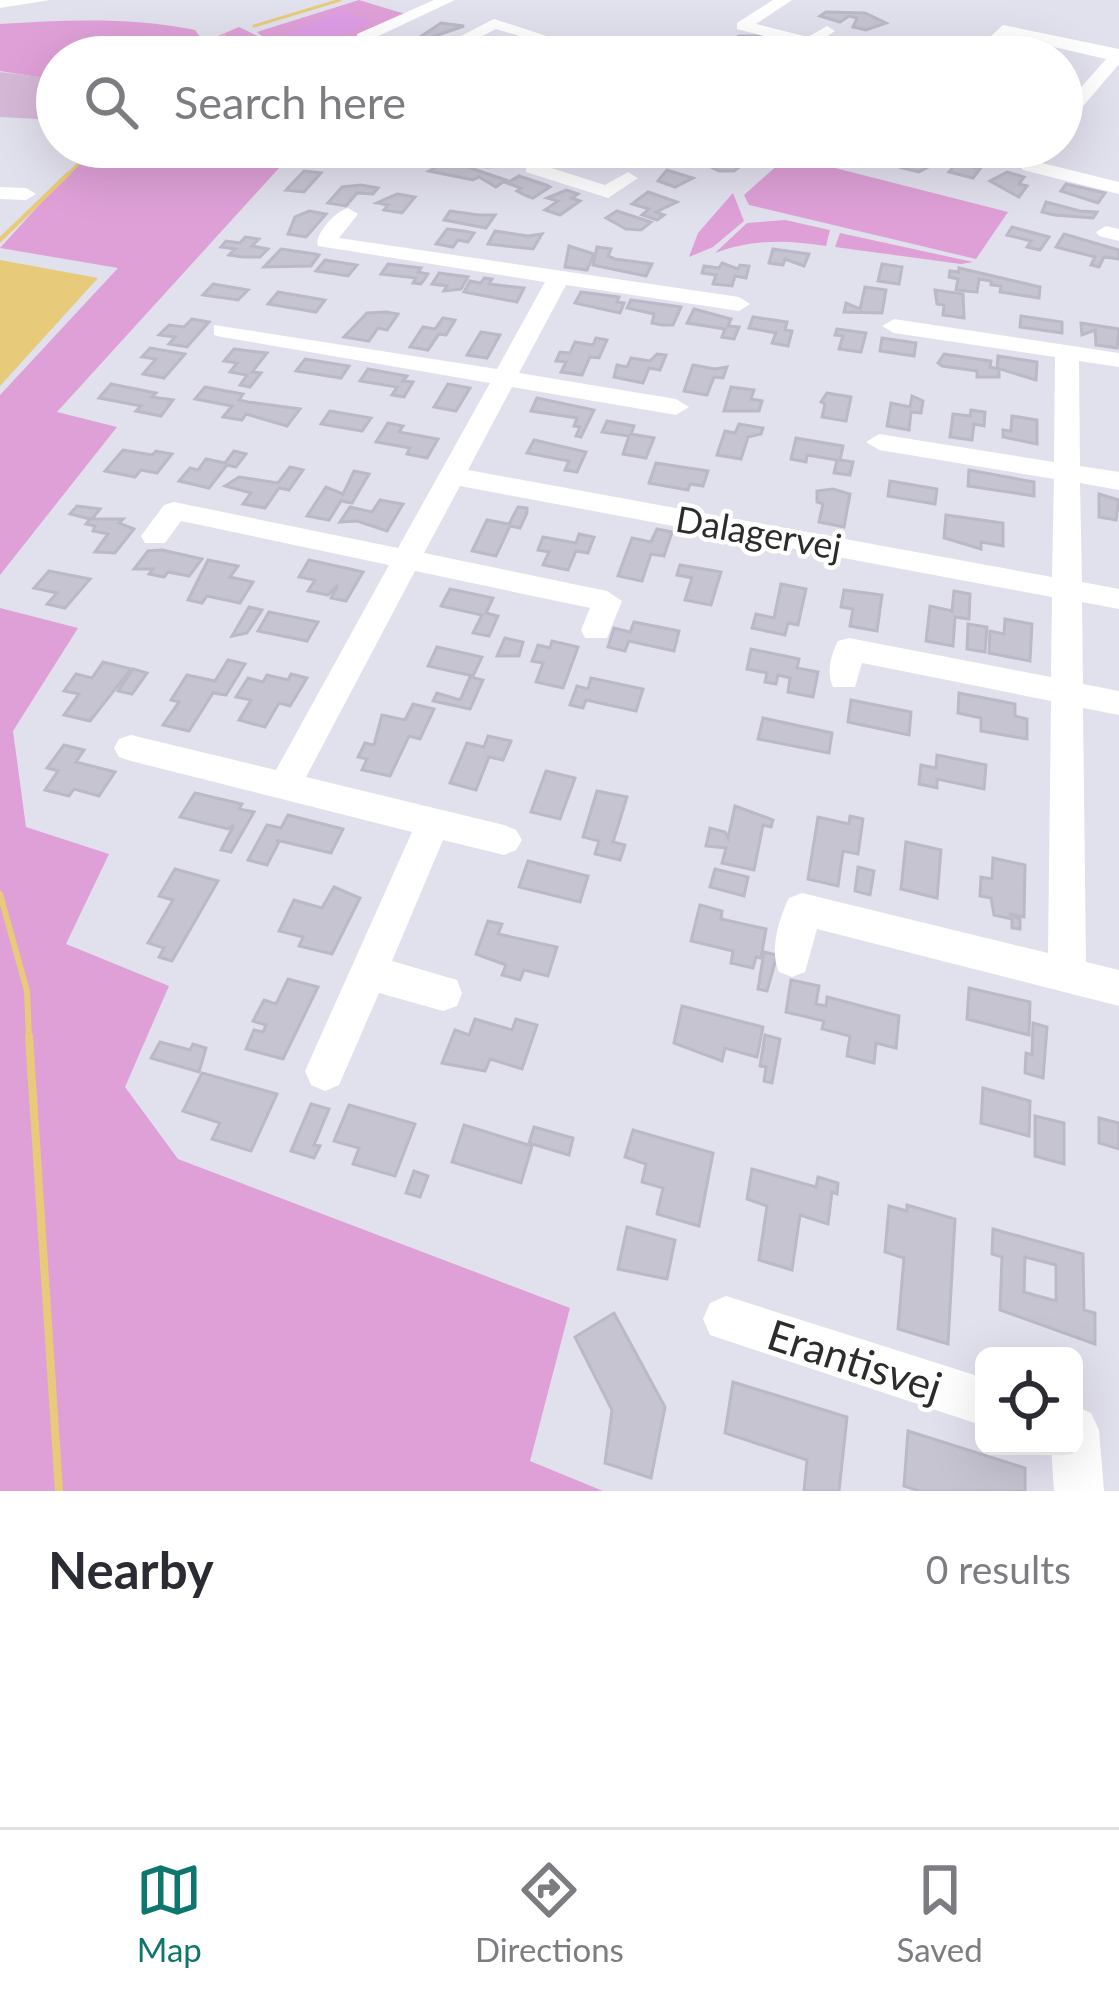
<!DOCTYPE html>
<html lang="en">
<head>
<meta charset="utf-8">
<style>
  :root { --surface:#fff; --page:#f7f7f7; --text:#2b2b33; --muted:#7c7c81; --line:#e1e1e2; --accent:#0f766e }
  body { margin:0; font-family:Lato,sans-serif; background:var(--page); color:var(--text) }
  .controls { position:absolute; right:36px; bottom:36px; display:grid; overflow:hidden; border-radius:18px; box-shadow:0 12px 48px #0002 }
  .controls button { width:108px; height:108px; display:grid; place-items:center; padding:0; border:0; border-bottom:3px solid var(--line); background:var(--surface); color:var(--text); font:60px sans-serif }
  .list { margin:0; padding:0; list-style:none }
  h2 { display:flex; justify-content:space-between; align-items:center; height:156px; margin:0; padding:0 48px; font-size:51px }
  h2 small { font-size:39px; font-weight:400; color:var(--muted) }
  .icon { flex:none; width:66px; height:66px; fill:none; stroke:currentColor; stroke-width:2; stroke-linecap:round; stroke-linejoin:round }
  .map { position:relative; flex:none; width:1119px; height:1491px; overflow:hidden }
  .search { position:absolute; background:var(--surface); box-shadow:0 12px 48px #0002; left:36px; right:36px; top:36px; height:132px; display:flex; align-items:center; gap:30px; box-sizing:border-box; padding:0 42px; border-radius:66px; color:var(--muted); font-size:45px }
  .sheet { height:336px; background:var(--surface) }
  nav { display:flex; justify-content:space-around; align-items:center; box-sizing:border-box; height:168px; border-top:3px solid var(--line); background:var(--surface); font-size:33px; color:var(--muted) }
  nav a { display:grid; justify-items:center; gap:6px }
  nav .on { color:var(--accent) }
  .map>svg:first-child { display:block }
  .green { fill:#dfa0d7 }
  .cemetery { fill:#d5b8d6 }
  .pitch { fill:#de9de6 }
  .water { fill:#e7cb7b }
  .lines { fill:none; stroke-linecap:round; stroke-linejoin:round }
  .stream-far3 { stroke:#e7cb7b; stroke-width:3 }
  .stream-far2 { stroke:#e7cb7b; stroke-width:4.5 }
  .stream-far1 { stroke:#e7cb7b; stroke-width:6 }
  .stream { stroke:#e7cb7b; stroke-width:8 }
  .building { fill:#c5c4d0; stroke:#bbb9c8; stroke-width:3; fill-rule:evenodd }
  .minor { fill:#fff; fill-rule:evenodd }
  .labels { text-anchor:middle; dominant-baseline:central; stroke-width:9; stroke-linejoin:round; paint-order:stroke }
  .street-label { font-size:36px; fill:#2c2c2c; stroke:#fff }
  .near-street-label { font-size:42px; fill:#2c2c2c; stroke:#fff }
</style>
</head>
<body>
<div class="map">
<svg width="1119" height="1491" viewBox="0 0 1119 1491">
  <rect width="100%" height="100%" fill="#e1e0ed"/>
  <g class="green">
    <path d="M359,0L405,14L349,40L350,49L334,57H57V80L0,71V24C65,20 130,17 195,30L204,42L239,27L266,40L257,32Z"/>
    <path d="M77,147H309L290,156L57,412L117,427L0,575V395L118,268L0,248L77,163Z"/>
    <path d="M788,156L1008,212L976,259L749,205L744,195Z"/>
    <path d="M733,193L744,221L713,247L689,257L698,233Z"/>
    <path d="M785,220L830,230L826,246C786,240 753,239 715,253L747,223Z"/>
    <path d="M840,233L973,262L961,264L835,247Z"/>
    <path d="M0,608L78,628L13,731L26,827L109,854L66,944L169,986L125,1087L178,1159L570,1308L530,1461L603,1491H0Z"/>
  </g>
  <path class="cemetery" d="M0,72L57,79V120L0,117Z"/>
  <path class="pitch" d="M341,11L372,21L315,47L283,37Z"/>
  <path class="water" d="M0,260L98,278L0,386Z"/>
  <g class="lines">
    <g class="stream-far3">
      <path d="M254,26L340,0"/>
      <path d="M178,57L224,36"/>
      <path d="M65,177L96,147"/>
    </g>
    <path class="stream-far2" d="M0,240L68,174"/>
    <path class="stream-far1" d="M0,894L27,991L29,1039"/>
    <path class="stream" d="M29,1036L59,1491"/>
  </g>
  <g class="building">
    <path d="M826,12L865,13L886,23L866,30L853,27L857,18L849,16L840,22L820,16Z"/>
    <path d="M441,23L464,26L429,38L437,41L417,51L405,47Z"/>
    <path d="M739,36H757L775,40L751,49L728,43Z"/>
    <path d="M484,147L516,154L511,158L520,160L511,166L486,167L480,164L492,156L477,151Z"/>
    <path d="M636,147H663L681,151L670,159L660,156L641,161L635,158L645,150Z"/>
    <path d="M912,151L933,156L943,159L919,172L902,168L909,161L903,159Z"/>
    <path d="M702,152L743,164L734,171H719L693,158Z"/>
    <path d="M961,157L982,164L972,167L980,169L973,178L949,172L957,163H965L957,162Z"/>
    <path d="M448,160L485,173L506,180L496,187L479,177L473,180L429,171Z"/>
    <path d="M667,170L693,178L675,187L658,181Z"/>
    <path d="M304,171L321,173L304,192L286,190Z"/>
    <path d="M1007,172L1024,177L1019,184L1027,186L1019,197L990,181Z"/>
    <path d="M519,176L546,185L550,187L533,198L527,196L517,191L521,188L507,183Z"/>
    <path d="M1066,184L1105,193L1098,203L1061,191Z"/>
    <path d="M361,185L378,188L373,194L357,193L346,206L328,203L342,187Z"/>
    <path d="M566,190L578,194L572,198L580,201L560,215L545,210L558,201L547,198Z"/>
    <path d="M648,192L677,202L656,212L664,215L657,220L642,215L649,209L632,204Z"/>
    <path d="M397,194L415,197L402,213L384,210L388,205L377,203Z"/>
    <path d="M1046,202L1080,211L1097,212L1093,218L1054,215L1042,212Z"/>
    <path d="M309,211L326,214L306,237L288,234L295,217Z"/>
    <path d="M450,211L479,215H495L486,228L444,220Z"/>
    <path d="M617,211L651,222L641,230L626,229L606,218Z"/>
    <path d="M1012,227L1049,237L1040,250L1027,247L1031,241L1007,235Z"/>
    <path d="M447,229L464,231L474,233L468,242L458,240L453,247L436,244Z"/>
    <path d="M495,231L528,236L542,234L533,249L488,244Z"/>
    <path d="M1064,234L1119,250V259L1104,257L1099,267L1091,265L1095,257L1056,247Z"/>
    <path d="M245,237L259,239L252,246L268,249L260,257H243L229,255L235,249L221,247L226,241L240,243Z"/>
    <path d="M569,246L594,254L587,270L565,267Z"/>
    <path d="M597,247L611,249L608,256L615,259L652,264L646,276L593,265Z"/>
    <path d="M281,249L315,254L319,255L311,266L264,267Z"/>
    <path d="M773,249L809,254L804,266L785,259L783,265L769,263Z"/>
    <path d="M325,260L357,265L348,276L316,271Z"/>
    <path d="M722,263L738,269L740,265L749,266L746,278L735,276L732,286L713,284L716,275L702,273L704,266L719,268Z"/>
    <path d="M388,264L421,268L418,272L428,274L421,284L413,283L416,278L381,274Z"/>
    <path d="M882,264L902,267L899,284L878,281Z"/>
    <path d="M959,268L1040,287L1039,298L1000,292L1001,286L991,285V281L979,279L977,292L956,290L958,279L949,277L950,271L959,272Z"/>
    <path d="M439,273L468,277L461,289L444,291L447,286L432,284Z"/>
    <path d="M484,278L492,279L489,284L524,288L517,302L464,292L470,281L481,283Z"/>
    <path d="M213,284L248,290L238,300L203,295Z"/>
    <path d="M865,287L886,290L882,313L844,312L846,303L860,309Z"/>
    <path d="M935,290L963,294L964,318L943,315L944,305L937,304Z"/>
    <path d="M278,292L325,300L316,312L268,304Z"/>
    <path d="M581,292L619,297L617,302L624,303L620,313L575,303Z"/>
    <path d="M631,300L681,307L673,325H662L652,323L654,314L627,308Z"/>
    <path d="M694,309L731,319L728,326L739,327L734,339L722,337L725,329L687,323Z"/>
    <path d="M386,312L398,314L387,330L378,328L369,341L344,337L367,313Z"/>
    <path d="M1021,316L1062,322V333L1020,327Z"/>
    <path d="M753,317L787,322L785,330L792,331L788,346L772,343L776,333L749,328Z"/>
    <path d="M443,318L455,320L446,335L439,334L428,350L410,347L423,327L435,329Z"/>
    <path d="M192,319L209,322L187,347L169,344L175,337L159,335L169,325L184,327Z"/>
    <path d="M1081,323L1119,329L1117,348L1096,345L1095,330L1082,335Z"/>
    <path d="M837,329L866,333L861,352L839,349L843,336L835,335Z"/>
    <path d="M481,332L500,335L487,358L467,355Z"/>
    <path d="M596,338L607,340L599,358L590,357L582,375L561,372L566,362L556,361L560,352L570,353L575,342L593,345Z"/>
    <path d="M882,338L916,343L914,356L880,351Z"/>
    <path d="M150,348L185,354L164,378L143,374L156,359L142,357Z"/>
    <path d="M234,349L267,353L252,372L261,373L250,387L240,385L247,375L230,372L237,363L224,361Z"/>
    <path d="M657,354L666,355L660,370L649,368L643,383L614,377L617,365L627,367L631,358L650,361Z"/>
    <path d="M944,354L991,361L990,367L999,369V377H977V371L942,366L938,363Z"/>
    <path d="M998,356L1037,362L1036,380L997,368Z"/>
    <path d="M305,359L349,366L341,378L296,371Z"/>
    <path d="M693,365L715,369L727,367L723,378L714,377L707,395L684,391Z"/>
    <path d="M368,369L407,376L403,381L413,382L404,397L392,395L397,387L360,381Z"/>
    <path d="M111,384L156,393L152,397L173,400L161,416L136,411L141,406L99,398Z"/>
    <path d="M448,384L470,388L456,411L434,407Z"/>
    <path d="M205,387L243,394L239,400L248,402L300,409L287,426L246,414L242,420L223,417L232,406L195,399Z"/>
    <path d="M731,387L754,390L751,399L762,401L759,411H724Z"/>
    <path d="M827,393L851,397L846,421L822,417L825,404L821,402Z"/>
    <path d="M912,396L923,401L921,413L911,412L909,430L887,426L891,403L910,407Z"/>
    <path d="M537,398L594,410L581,437L576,436L580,427L574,426L577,418L531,411Z"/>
    <path d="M971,410L985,412L984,426L974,424L972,440L950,437L953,414L970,416Z"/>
    <path d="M330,411L371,418L362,431L321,424Z"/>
    <path d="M1012,416L1037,420V444L1003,437V430L1011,431Z"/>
    <path d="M607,421L634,426L631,434L654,438L646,458L623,454L629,436L602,432Z"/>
    <path d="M388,423L403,426L399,432L438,439L427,458L407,454L410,448L376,442Z"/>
    <path d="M739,424L763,428L761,434L748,437L741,459L717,455L725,431L735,433Z"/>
    <path d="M796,438L843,446L840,460L853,462L850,475L834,473L837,460L807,455L806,462L791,459Z"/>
    <path d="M534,440L586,452L577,472L565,470L569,461L527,453Z"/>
    <path d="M123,450L152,455L156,451L172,454L157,473L141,470L135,477L105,471Z"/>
    <path d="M234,451L246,454L236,467L227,465L209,488L179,481L190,468L198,470L206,459L225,463Z"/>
    <path d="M656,463L708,471L703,486L690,484L688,490L649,483Z"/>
    <path d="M290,467L303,470L289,490L279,488L265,508L243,504L251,493L225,486L239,477L278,483Z"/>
    <path d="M969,470L1034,482V496L968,486Z"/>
    <path d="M354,471L369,474L352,503L341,501L329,520L307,516L326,487L343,494Z"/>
    <path d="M890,481L937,489L935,504L888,496Z"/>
    <path d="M833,489L850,494L844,527L819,522L823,504L817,502V491Z"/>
    <path d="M1099,494L1119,500L1116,520L1099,517Z"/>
    <path d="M380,500L403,504L387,531L357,521L340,522L350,507L372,512Z"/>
    <path d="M77,506L100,509L92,519H123L119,523L134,529L115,553L95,552L108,534L93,531L95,526L86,524L90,519L70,514Z"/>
    <path d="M518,507L527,508V513L520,528L510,526L496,556L472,551L487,520L509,524Z"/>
    <path d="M946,515L1003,523V546L981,542V549L944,538Z"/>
    <path d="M657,529L672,532L664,556L651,554L642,581L618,576L632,538L651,542Z"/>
    <path d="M579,534L594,537L588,553L576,551L568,570L543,565L549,552L538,550L543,537L576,543Z"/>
    <path d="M162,550L202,559L189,576L168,572L164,577L149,574L153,569H134L148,551Z"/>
    <path d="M208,560L238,566L230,577L253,582L240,603L207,596L202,603L188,600Z"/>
    <path d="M309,560L350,569L363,572L346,601L331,598L338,585L328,595L308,591L315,580L299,577Z"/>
    <path d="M680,565L721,572L711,605L685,600L692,578L677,575Z"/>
    <path d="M49,571L90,579L65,608L47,604L57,593L34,588Z"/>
    <path d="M781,584L806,589L798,625L788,623L785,635L752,628L756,614L774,618Z"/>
    <path d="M450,589L493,598L486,613L498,616L489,636L473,633L482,615L441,606Z"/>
    <path d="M844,590L882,595L877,631L850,626L853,609L841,607Z"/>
    <path d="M954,591L970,594L969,619L955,617L953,646L926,641L930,606L952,611Z"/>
    <path d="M249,607L262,610L247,633L232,636Z"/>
    <path d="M269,612L318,622L307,641L258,631Z"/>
    <path d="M1005,619L1032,624L1030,661L989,653L990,631L1004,634Z"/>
    <path d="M634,622L679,631L674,651L629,641L625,651L608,647L614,628L630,632Z"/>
    <path d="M968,624L987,627L985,652L967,649Z"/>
    <path d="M505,638L523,642L519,656H497Z"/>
    <path d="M552,641L578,647L563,688L536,682L543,663L532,661L538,645L550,648Z"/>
    <path d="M437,647L482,657L473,676L428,666Z"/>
    <path d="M751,649L799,659L797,668L818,672L813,697L788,692L790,678L778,675L776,684L765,682L767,673L747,669Z"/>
    <path d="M228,660L245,664L226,695L213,693L189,731L163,725L179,702L171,700L187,675L215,681Z"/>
    <path d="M103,662L131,669L90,721L64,715L79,694L64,691L76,674L92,678Z"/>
    <path d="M133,669L147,673L132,694L118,691Z"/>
    <path d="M291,674L307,678L290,706L279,703L265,727L239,720L251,700L236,697L248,678L263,682L267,675L288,680Z"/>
    <path d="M470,677L483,680L470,709L433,701L437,693L460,700Z"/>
    <path d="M591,678L643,689L636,711L586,700L583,708L570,705L577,686L588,689Z"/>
    <path d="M959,693L1015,704V716L1027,719V739L981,731V718L958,713Z"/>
    <path d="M851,700L911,712L909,735L848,722Z"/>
    <path d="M413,704L434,709L420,739L409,736L390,776L362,770L367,759L358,757L365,743L374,745L382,715L405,720Z"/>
    <path d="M763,718L832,733L829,753L758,739Z"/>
    <path d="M488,736L511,741L503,760L489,757L476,790L450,783L467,743L484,747Z"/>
    <path d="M64,745L84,750L76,762L115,772L99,796L74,789L69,796L45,790L58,771L47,768Z"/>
    <path d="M937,755L986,765L984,789L937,779V788L919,784L921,765L936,768Z"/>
    <path d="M546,771L575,778L560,819L531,812Z"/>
    <path d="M597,791L627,797L613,842L625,845L620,860L595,854L599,841L583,837Z"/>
    <path d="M195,793L242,804L239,809L254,812L231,852L221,850L234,825L228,829L180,817Z"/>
    <path d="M735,806L773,820L771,827L763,825L754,870L722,863L726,848L706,846L710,828L725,832L728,838Z"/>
    <path d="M288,815L343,829L331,853L276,840L279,842L267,865L248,860L267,825L281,828Z"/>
    <path d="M850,816L863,819L858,854L843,851L838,886L808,879L818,817L849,824Z"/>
    <path d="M906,842L941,850L937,898L901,889Z"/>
    <path d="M993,858L1025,865L1024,917L1009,914L1020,919V929L1012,928V919L994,915L991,898L980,896L981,877L992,879Z"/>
    <path d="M528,861L588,876L580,902L519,887Z"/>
    <path d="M858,867L874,871L870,895L855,891Z"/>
    <path d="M175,869L218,881L172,961L159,957L164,948L148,943L173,900L159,896Z"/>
    <path d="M715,869L748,877L744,896L710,887Z"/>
    <path d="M334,887L360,898L332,954L299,946L303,937L279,931L294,900L322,908Z"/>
    <path d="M700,905L722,911L721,919L766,929L761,958L756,957L753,968L731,963L733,951L691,941Z"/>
    <path d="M488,921L502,924L498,934L557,947L548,976L524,970L520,980L502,975L506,965L476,954Z"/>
    <path d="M764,952L777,955L767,991L758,989Z"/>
    <path d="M288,979L318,987L283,1059L246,1049L254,1030L263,1032L266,1025L253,1021L264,1000L276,1004Z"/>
    <path d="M791,980L819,986L816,1004L826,1006L827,997L899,1016L896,1048L876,1043L874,1063L847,1056L850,1036L822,1029L824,1021L786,1012Z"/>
    <path d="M969,988L1030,1002L1029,1035L967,1019Z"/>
    <path d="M682,1006L763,1027L757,1057L725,1048L722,1061L674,1043Z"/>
    <path d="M475,1019L512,1030L516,1019L537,1025L522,1069L490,1059L485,1071L442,1063L455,1030L469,1035Z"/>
    <path d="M1033,1023L1047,1027L1043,1078L1025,1073L1026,1053L1032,1055Z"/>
    <path d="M765,1035L780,1039L772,1083L764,1081L766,1067L760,1066Z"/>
    <path d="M160,1042L190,1050L193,1044L206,1048L199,1072L151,1058Z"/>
    <path d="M202,1073L277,1094L251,1151L212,1139L220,1123L183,1111Z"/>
    <path d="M983,1088L1030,1101L1029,1136L981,1123Z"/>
    <path d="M311,1104L329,1109L314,1145L320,1146L314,1158L291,1151Z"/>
    <path d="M349,1105L415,1124L395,1176L353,1164L359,1148L334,1141Z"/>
    <path d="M1035,1116L1064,1123V1164L1035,1156Z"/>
    <path d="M1099,1118L1119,1123V1149L1099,1143Z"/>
    <path d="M464,1125L532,1146L521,1183L452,1162Z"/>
    <path d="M534,1127L573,1138L569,1155L529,1143Z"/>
    <path d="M633,1130L713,1153L699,1226L657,1214L663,1188L642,1182L646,1164L625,1157Z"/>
    <path d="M752,1169L816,1187L818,1177L838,1183L837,1194L832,1192L828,1224L800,1215L792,1270L759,1260L767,1206L747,1199Z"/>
    <path d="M414,1171L428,1176L420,1197L406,1193Z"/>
    <path d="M907,1205L955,1219L948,1344L898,1329L904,1258L885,1252L889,1206L907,1211Z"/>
    <path d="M627,1227L675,1240L667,1279L618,1269Z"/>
    <path d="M993,1229L1083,1254L1084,1310L1095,1313V1344L1000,1310L1002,1257L992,1254ZM1025,1257L1056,1265V1301L1024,1292Z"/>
    <path d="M614,1313L665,1407L651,1478L605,1463L612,1410L575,1337Z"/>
    <path d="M733,1382L847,1417L839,1491H804L807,1460L725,1433Z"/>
    <path d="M908,1431L1025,1468V1491H919L904,1486Z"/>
  </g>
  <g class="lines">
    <g class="minor">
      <path d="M0,0H50L0,8Z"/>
      <path d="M434,0H455L372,39L415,57H389L358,45L357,34Z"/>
      <path d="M773,0H792L756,24L808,37L827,26L835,31L811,48L737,29V23Z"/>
      <path d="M494,19L562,41L540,57H527V50L540,42L496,29L441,57H420Z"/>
      <path d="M1003,25L1119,49V64L1068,124L1062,125V109L1106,59L1006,36L987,53L990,57H968Z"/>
      <path d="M552,147H574L548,167L605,185L628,172L638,178L608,198L526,172V164Z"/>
      <path d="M1033,147H1051L1042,163L1119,182V194L1023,170L1020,166Z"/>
      <path d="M0,187L26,188L36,194L26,200L0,199Z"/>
      <path d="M348,208L358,214L339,238L739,297L750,304L739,311L566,285L519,373L676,399L689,407L676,415L512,387L468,470L1052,577L1054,479L879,450L866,442L879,434L1054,462L1055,357L894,333L882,326L894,319L1119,353V367L1079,361L1080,466L1119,472V490L1080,483L1082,582L1119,589V609L1082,602L1083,684L1119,691V715L1083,708L1086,962L1119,970V1006L817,929L805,972L792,977L779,972C769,951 779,918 789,898L802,893L1048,953L1051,701L862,663L855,687H833C826,674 831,654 838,641L849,638L1051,677L1052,597L460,486L424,553L607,591L622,601L607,638H585L581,630L590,608L415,571L306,777L504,825L516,830L522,840L516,850L504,855L443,840L392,961L457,980L462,993L457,1006L443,1011L379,993L339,1085L325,1091L311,1085L305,1071L412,832L131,761L119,757L114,748L119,739L131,735L276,770L389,565L181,521L165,543H145L141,536L164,505L174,502L398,548L490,383L222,337L214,335V325L497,369L545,282L318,246C314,235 335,211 348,208Z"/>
      <path d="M1106,226L1119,229V241L1099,236L1096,232Z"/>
      <path d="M726,1296L984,1378V1426L710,1335L703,1319L710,1303Z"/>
      <path d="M1074,1405L1091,1413L1099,1430L1104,1491H1054L1051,1446H1074Z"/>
    </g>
  </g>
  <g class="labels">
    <g class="street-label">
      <text transform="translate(759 532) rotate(10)">Dalagervej</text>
    </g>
    <g class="near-street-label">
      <text transform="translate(855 1360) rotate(18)">Erantisvej</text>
    </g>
  </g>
</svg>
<div class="controls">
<button><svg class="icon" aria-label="locate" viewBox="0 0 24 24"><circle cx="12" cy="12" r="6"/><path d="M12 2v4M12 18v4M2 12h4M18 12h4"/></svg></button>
</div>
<div class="search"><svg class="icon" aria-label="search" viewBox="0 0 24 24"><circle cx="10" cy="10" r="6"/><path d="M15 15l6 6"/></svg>Search here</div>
</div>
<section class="sheet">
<h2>Nearby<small>0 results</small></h2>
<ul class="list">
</ul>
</section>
<nav>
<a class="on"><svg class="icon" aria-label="map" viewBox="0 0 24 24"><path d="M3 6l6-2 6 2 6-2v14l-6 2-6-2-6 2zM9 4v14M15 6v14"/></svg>Map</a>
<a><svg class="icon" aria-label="directions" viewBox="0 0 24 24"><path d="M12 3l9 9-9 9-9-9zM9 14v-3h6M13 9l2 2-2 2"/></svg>Directions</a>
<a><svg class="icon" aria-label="saved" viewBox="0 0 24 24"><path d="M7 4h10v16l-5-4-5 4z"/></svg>Saved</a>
</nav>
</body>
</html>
